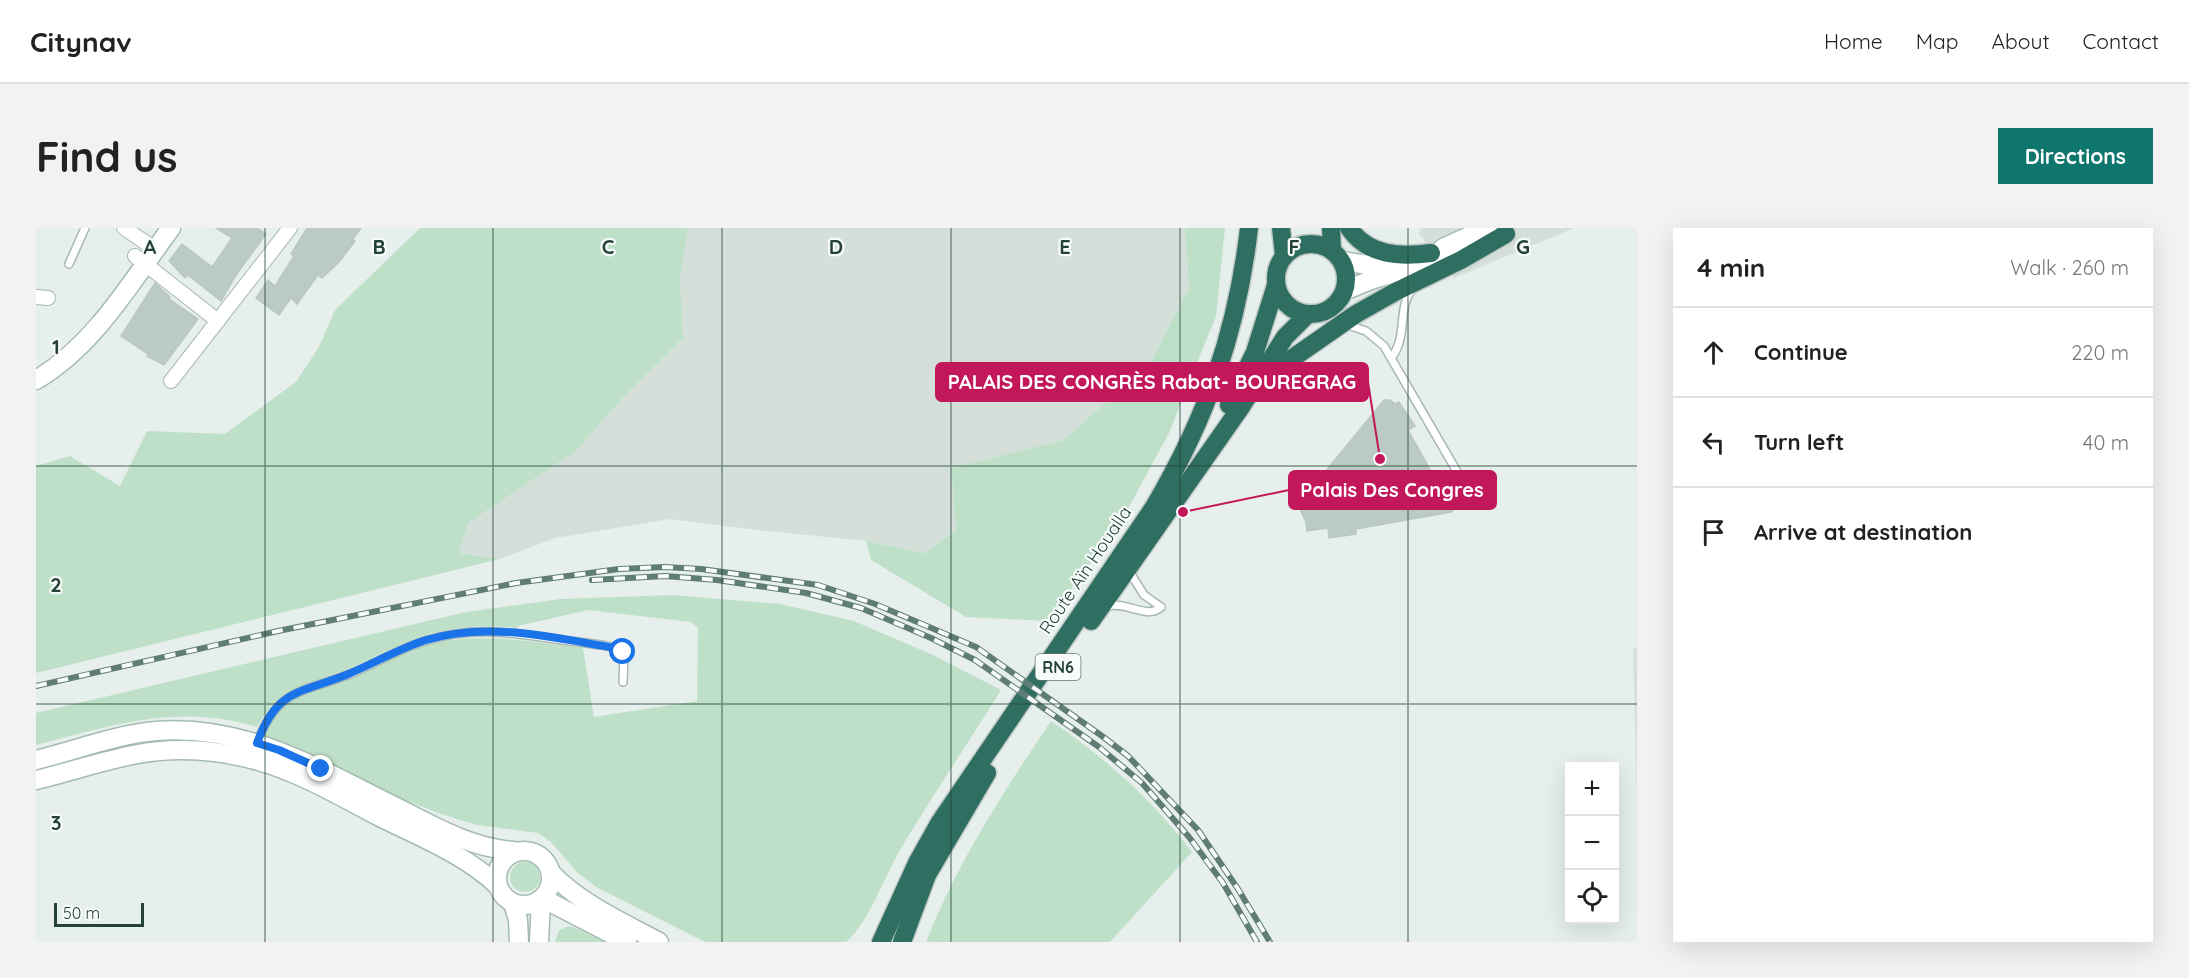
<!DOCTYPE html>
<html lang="en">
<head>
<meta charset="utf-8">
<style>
  :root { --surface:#fff; --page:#f2f2f2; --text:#222; --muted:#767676; --line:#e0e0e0; --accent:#0f766e }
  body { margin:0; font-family:Quicksand,sans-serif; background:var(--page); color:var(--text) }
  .controls { position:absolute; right:18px; bottom:18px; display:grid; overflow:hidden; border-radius:0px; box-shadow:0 6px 24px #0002 }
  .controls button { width:54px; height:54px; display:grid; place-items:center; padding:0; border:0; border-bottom:2px solid var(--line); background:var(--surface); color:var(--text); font:30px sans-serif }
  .scale { position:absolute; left:18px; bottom:15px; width:90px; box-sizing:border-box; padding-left:6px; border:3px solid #24423a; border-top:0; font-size:16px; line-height:21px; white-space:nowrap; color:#24423a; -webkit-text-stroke:4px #f7fbf9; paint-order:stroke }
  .stop { position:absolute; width:18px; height:18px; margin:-14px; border:4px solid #1a73e8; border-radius:50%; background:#fff }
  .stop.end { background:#1a73e8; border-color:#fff; box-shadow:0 2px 6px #0008 }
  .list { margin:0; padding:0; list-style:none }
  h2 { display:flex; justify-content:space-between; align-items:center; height:78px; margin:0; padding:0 24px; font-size:26px }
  h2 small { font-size:20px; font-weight:400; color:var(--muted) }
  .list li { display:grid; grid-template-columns:39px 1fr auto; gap:18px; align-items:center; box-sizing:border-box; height:90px; padding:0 24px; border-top:2px solid var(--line) }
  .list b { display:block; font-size:22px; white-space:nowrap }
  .list em { font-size:20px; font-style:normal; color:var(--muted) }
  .icon { flex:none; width:33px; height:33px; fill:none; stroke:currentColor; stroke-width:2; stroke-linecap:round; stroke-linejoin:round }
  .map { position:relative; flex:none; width:1601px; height:714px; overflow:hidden; border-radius:0px }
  header { display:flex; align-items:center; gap:36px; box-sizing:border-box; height:84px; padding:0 30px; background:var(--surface); border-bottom:2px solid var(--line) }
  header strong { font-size:28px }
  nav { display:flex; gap:33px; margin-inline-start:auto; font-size:21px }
  .intro { display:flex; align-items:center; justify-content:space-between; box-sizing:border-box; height:144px; padding:0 36px }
  h1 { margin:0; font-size:42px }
  .button { padding:15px 27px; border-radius:0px; background:var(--accent); color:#fff; font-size:21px; font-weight:700 }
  main { display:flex; gap:36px; padding:0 36px }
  aside { flex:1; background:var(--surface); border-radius:0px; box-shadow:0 6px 24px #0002 }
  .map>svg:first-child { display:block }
  .built { fill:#d4dfda }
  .green { fill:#bfe0c8 }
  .building { fill:#bbcac4; stroke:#b8c9c2; stroke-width:1.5 }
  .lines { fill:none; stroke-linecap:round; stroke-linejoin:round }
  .lane-casing { stroke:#a8b8b2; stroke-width:10 }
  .street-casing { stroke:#a8b8b2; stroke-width:16 }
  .secondary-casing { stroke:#a4bbb3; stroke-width:21 }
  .highway-casing { stroke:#c2cac8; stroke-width:21 }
  .lane { stroke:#fff; stroke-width:7 }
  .street { stroke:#fff; stroke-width:14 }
  .secondary { stroke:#fff; stroke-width:18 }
  .highway { stroke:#2f6f62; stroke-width:18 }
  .rail-casing { stroke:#5f7d75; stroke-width:6 }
  .rail { stroke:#f7fbf9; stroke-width:4; stroke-dasharray:11; stroke-linecap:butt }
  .route { stroke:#1a73e8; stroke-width:8 }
  .grid { fill:none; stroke:#24423a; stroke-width:1.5; stroke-opacity:0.55 }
  .labels { text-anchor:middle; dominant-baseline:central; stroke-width:4.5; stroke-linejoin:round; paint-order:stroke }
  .shield { fill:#f7fbf9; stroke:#637a73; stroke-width:1.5 }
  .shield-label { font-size:16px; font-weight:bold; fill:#24423a }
  .street-label { font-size:18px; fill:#24423a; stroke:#f7fbf9 }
  .grid-label { font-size:20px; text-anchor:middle; font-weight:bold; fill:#24423a; stroke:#f7fbf9; stroke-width:4.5; stroke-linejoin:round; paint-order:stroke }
  .leader { fill:none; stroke:#c2185b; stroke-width:2 }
  .callout-dot { fill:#c2185b; stroke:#f7fbf9; stroke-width:2 }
  .callout { fill:#c2185b; stroke:#c2185b; stroke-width:2 }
  .callout-label { font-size:20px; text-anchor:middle; font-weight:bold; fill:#fff }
</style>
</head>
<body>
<header>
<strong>Citynav</strong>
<nav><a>Home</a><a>Map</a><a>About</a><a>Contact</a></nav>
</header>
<div class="intro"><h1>Find us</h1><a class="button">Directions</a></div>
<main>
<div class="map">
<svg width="1601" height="714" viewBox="0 0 1601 714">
  <rect width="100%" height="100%" fill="#e6efeb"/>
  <g class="built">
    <path d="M652,0H1149L1153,60L1114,136L1027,212L915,240L920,301L888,325L830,313L721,302L634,291L519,310L464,331L423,325L432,295L540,223L592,164L647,110L644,50Z"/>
    <path d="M1385,0H1538L1418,50L1383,6Z"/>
    <path d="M1601,420V573L1597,421Z"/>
  </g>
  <g class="green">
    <path d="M384,0H652L644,50L647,110L592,164L540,223L432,295L423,325L464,331L0,445V238L34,228L84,258L111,203L189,206L260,154L283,119L299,82Z"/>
    <path d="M1149,0H1189L1180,88L1133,205L1082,299L1011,393L930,389L835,332L830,313L888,325L920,302L915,240L1027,212L1114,136L1153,60Z"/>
    <path d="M637,367L744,376L818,393L897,427L965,462C931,517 894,571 861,627C848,651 831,697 810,714H669L560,659L540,643L515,614L502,605L441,597L405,586L361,569L229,509C252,458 270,468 315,450C341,440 364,424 391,417C442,403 496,414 547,420L558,489L661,473L662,400L655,394L552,382L482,398V400C437,395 398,401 357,420C341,427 327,435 311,441C269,459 247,455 221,499C141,475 78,497 0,517V485L430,384L525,371Z"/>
    <path d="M1015,493C1070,530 1116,572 1156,624L1074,714H890C921,635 968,563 1015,493Z"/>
    <circle cx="489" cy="649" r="15"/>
    <path d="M533,698L537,699L569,714H519L523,702Z"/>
  </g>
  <g class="building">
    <path d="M180,0H221L230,6L200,47L185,73L152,47L149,50L133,33L146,16L176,39L196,10Z"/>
    <path d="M271,0H325L317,11L319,13L303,34L286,50L282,47L261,76L255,70L243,87L220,70L232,52L239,58L258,28L255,26Z"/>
    <path d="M119,55L134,69L133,71L162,91L128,137L111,128L112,126L85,108Z"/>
    <path d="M1348,172H1354L1359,176L1363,174L1379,198L1372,202L1408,266L1413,262L1423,276L1415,284L1320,301V306L1293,310L1292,300L1271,303L1270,294L1262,277Z"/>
  </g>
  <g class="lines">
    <defs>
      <g id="lane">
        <path d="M33,36L49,0"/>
        <path d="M1309,96L1330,103L1348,118L1434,266"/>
        <path d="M1356,129C1372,107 1361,81 1376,61"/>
        <path d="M1070,378C1092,373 1111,392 1125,379L1108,367L1093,343"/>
        <path d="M221,515C242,460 265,465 314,446C339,436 362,421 389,413C435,398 472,404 519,411C540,414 562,416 582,420L588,427L587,454"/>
      </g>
      <g id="street">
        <path d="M88,0L119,21"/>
        <path d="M99,28L182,93"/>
        <path d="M0,69L12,70"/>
        <path d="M135,153L254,0"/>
      </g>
      <g id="secondary">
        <path d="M1407,20L1451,0"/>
        <path d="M1306,33L1332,37L1364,34"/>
        <path d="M1308,63L1335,52L1429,23"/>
        <path d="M0,152C59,117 95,54 135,0"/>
        <path d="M0,532C37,523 82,506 120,503C206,496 278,538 352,575C393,595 432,620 478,623"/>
        <path d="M0,552C34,544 68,532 102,526C152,517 206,524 254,544C285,556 314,574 344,589C384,609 428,626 461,657"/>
        <circle cx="488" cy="650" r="27"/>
        <path d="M515,645C545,676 586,694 623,714"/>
        <path d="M506,670L591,714"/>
        <path d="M477,675L482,692L483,714"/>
        <path d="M503,714L505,671"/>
      </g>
      <g id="highway">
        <path d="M1245,0L1248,28"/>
        <path d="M1295,0L1296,22"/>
        <path d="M1313,0C1332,28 1364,29 1395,25"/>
        <circle cx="1275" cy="51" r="35"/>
        <path d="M1227,155L1251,134L1320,86L1359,64L1425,32L1470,6"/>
        <path d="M1193,177L1219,124L1240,57"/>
        <path d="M1055,393L1205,179L1249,109L1272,86"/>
        <path d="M845,714L881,635L904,594L1118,279C1171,189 1201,104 1213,0"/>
        <path d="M866,714L891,647L951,545"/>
      </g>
    </defs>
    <use href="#lane" class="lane-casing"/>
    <use href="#street" class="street-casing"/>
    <use href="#secondary" class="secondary-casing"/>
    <use href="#highway" class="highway-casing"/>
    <use href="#lane" class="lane"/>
    <use href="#street" class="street"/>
    <use href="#secondary" class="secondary"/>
    <use href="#highway" class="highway"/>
    <defs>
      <g id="rail">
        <path d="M556,352L629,348L681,352L770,365L825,380L895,410L939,432L1063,519L1106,555L1153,609L1187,655L1221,714"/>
        <path d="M0,458L242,403L480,355L583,341L629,339L665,341L782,357L839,376L940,419L1066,508L1092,528L1162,602L1202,661L1234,714"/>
      </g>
    </defs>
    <use href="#rail" class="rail-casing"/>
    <use href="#rail" class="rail"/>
  </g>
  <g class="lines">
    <path class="route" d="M285,541L243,522L221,515C241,461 262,466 310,447C337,436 362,421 390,412C453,393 517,410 580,420L587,424"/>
  </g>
  <path class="grid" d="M229,0V714M457,0V714M686,0V714M915,0V714M1144,0V714M1372,0V714M0,238H1601M0,476H1601"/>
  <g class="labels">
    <rect class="shield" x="999.5" y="426" width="45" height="26" rx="4.5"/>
    <g class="shield-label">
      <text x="1022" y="439">RN6</text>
    </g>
    <g class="street-label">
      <text transform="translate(1049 342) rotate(-56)">Route Aïn Houalla</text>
    </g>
  </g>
  <g class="grid-label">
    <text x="114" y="26">A</text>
    <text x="343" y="26">B</text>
    <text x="572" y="26">C</text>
    <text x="800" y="26">D</text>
    <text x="1029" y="26">E</text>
    <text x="1258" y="26">F</text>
    <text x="1487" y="26">G</text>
    <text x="20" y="126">1</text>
    <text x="20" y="364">2</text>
    <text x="20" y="602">3</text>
  </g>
  <path class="leader" d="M1344 231L1332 154M1147 284L1253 262"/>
  <g class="callout-dot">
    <circle cx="1344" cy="231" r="6"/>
    <circle cx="1147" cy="284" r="6"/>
  </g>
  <g class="callout">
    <rect x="900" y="135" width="432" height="38" rx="6"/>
    <rect x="1253" y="243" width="207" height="38" rx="6"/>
  </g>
  <g class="callout-label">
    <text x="1116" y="161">PALAIS DES CONGRÈS Rabat- BOUREGRAG</text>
    <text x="1356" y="269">Palais Des Congres</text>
  </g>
</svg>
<div class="controls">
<button>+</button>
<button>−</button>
<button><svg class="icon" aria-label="locate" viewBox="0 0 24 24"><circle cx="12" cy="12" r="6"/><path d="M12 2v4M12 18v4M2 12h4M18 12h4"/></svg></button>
</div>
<div class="scale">50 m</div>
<div class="stop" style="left:587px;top:424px"></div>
<div class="stop end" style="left:285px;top:541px"></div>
</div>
<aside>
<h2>4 min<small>Walk · 260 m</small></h2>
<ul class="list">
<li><svg class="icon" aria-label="ahead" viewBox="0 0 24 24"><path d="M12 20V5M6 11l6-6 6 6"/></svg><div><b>Continue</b></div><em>220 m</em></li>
<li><svg class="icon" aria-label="left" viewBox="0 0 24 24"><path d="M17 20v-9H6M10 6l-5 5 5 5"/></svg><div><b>Turn left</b></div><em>40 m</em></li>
<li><svg class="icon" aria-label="arrive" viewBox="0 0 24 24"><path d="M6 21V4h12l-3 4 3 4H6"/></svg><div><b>Arrive at destination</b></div></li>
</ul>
</aside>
</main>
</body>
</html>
